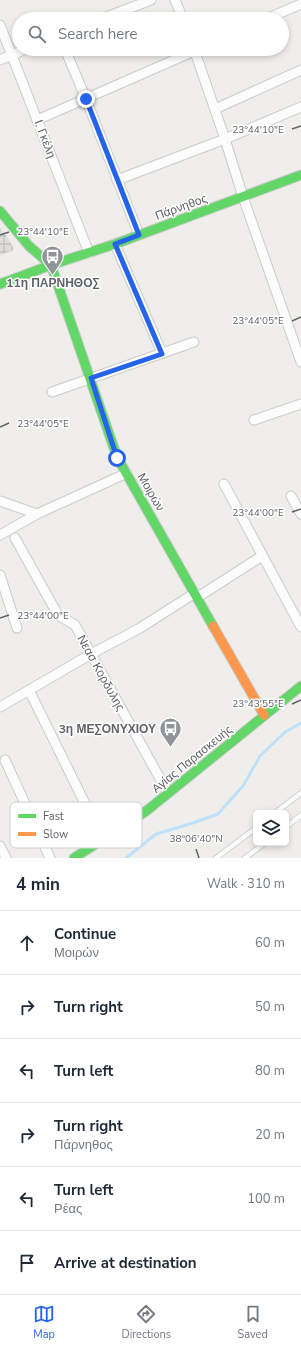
<!DOCTYPE html>
<html lang="en">
<head>
<meta charset="utf-8">
<style>
  :root { --surface:#fff; --page:#f2f2f3; --text:#1f2937; --muted:#747a83; --line:#e0e1e3; --accent:#2563eb }
  body { margin:0; font-family:"Nunito Sans",sans-serif; background:var(--page); color:var(--text) }
  .controls { position:absolute; right:12px; bottom:12px; display:grid; overflow:hidden; border-radius:6px; box-shadow:0 2px 6px #0003 }
  .controls button { width:36px; height:36px; display:grid; place-items:center; padding:0; border:0; border-bottom:1px solid var(--line); background:var(--surface); color:var(--text); font:20px sans-serif }
  .stop { position:absolute; width:12px; height:12px; margin:-9px; border:3px solid #2563eb; border-radius:50%; background:#fff }
  .stop.end { background:#2563eb; border-color:#fff; box-shadow:0 1px 4px #0008 }
  .list { margin:0; padding:0; list-style:none }
  h2 { display:flex; justify-content:space-between; align-items:center; height:52px; margin:0; padding:0 16px; font-size:17px }
  h2 small { font-size:13px; font-weight:400; color:var(--muted) }
  .list li { display:grid; grid-template-columns:26px 1fr auto; gap:12px; align-items:center; box-sizing:border-box; height:64px; padding:0 16px; border-top:1px solid var(--line) }
  .list b { display:block; font-size:15px; white-space:nowrap }
  .list p { margin:0; font-size:13px; white-space:nowrap; color:var(--muted) }
  .list em { font-size:13px; font-style:normal; color:var(--muted) }
  .icon { flex:none; width:22px; height:22px; fill:none; stroke:currentColor; stroke-width:2; stroke-linecap:round; stroke-linejoin:round }
  .map { position:relative; flex:none; width:301px; height:858px; overflow:hidden }
  .search { position:absolute; background:var(--surface); box-shadow:0 2px 6px #0003; left:12px; right:12px; top:12px; height:44px; display:flex; align-items:center; gap:10px; box-sizing:border-box; padding:0 14px; border-radius:22px; color:var(--muted); font-size:15px }
  .sheet { height:436px; background:var(--surface) }
  nav { display:flex; justify-content:space-around; align-items:center; box-sizing:border-box; height:56px; border-top:1px solid var(--line); background:var(--surface); font-size:11px; color:var(--muted) }
  nav a { display:grid; justify-items:center; gap:2px }
  nav .on { color:var(--accent) }
  .map>svg:first-child { display:block }
  .industrial { fill:url(#industrial-grid) }
  .lines { fill:none; stroke-linecap:round; stroke-linejoin:round }
  .stream { stroke:#bfe0f9; stroke-width:3 }
  .lane-casing { stroke:#cbcccc; stroke-width:6 }
  .street-casing { stroke:#cbcccc; stroke-width:11 }
  .fast-casing { stroke:#cacacb; stroke-width:11 }
  .slow-casing { stroke:#cacacb; stroke-width:11 }
  .lane { stroke:#fdfcfc; stroke-width:4.5 }
  .street { stroke:#fdfcfc; stroke-width:9 }
  .fast { stroke:#63d668; stroke-width:9 }
  .slow { stroke:#ff974d; stroke-width:9 }
  .route { stroke:#2563eb; stroke-width:5 }
  .ticks { fill:none; stroke:#5f6368; stroke-width:1.5 }
  .labels { text-anchor:middle; dominant-baseline:central; stroke-width:3; stroke-linejoin:round; paint-order:stroke }
  .street-label { font-size:12px; fill:#5f6368; stroke:#fff }
  .poi-label { font-size:12px; font-weight:bold; fill:#5f6368; stroke:#fff }
  .key { fill:#fff; stroke:#cfd0d2; stroke-width:1 }
  .key-label { font-size:11px; fill:#5f6368 }
  .ticks-label { font-size:10px; text-anchor:middle; fill:#5f6368; stroke:#fff; stroke-width:3; stroke-linejoin:round; paint-order:stroke }
</style>
</head>
<body>
<div class="map">
<svg width="301" height="858" viewBox="0 0 301 858">
  <defs>
    <pattern id="industrial-grid" width="8" height="8" patternUnits="userSpaceOnUse"><rect width="8" height="8" fill="#dfddda"/><path d="M0 4h8M4 0v8" fill="none" stroke="#b8b7b5"/></pattern>
  </defs>
  <rect width="100%" height="100%" fill="#efeeea"/>
  <path class="industrial" d="M0,228L10,241L14,250L0,255Z"/>
  <g class="lines">
    <path class="stream" d="M126,858L156,834L193,823L218,814L243,786L260,756L285,732L301,723"/>
    <defs>
      <g id="lane">
        <path d="M275,813L301,793"/>
        <path d="M286,827L301,815"/>
        <path d="M216,858L256,828"/>
        <path d="M245,858L265,843"/>
      </g>
      <g id="street">
        <path d="M175,0L183,19"/>
        <path d="M101,19L151,0"/>
        <path d="M266,19L301,4"/>
        <path d="M0,25L89,253"/>
        <path d="M65,49L86,99L139,235"/>
        <path d="M194,49L225,139L243,197L301,362"/>
        <path d="M0,60L26,49"/>
        <path d="M215,109L301,70"/>
        <path d="M37,120L199,49"/>
        <path d="M117,180L225,139L301,107"/>
        <path d="M115,244L162,353"/>
        <path d="M52,392L194,342"/>
        <path d="M254,420L301,404"/>
        <path d="M224,484L301,627"/>
        <path d="M291,496L301,514"/>
        <path d="M0,501L37,514L127,473"/>
        <path d="M0,535L37,514"/>
        <path d="M15,538L58,615L75,625L168,793"/>
        <path d="M0,575L17,628"/>
        <path d="M198,597L262,556"/>
        <path d="M29,690L103,840"/>
        <path d="M0,707L91,654L140,628L195,593"/>
        <path d="M5,760L50,858"/>
        <path d="M0,846L6,858"/>
      </g>
      <g id="fast">
        <path d="M0,211L29,246L51,265L117,457L213,626"/>
        <path d="M0,284L51,265L115,244L301,175"/>
        <path d="M74,858L145,812L301,686"/>
      </g>
      <path id="slow" d="M213,626L264,715"/>
    </defs>
    <use href="#lane" class="lane-casing"/>
    <use href="#street" class="street-casing"/>
    <use href="#fast" class="fast-casing"/>
    <use href="#slow" class="slow-casing"/>
    <use href="#lane" class="lane"/>
    <use href="#street" class="street"/>
    <use href="#fast" class="fast"/>
    <use href="#slow" class="slow"/>
  </g>
  <g class="lines">
    <path class="route" d="M86,99L139,235L115,244L162,354L91,378L117,458"/>
  </g>
  <path class="ticks" d="M292,129L301,126M0,235L9,232M292,321L301,317M0,427L9,423M292,512L301,509M0,618L9,615M292,704L301,700M196,849L199,858"/>
  <defs>
    <symbol id="bus-pin" viewBox="-11 -11 22 30"><path d="M0 17L-7.5 6A9.5 9.5 0 1 1 7.5 6Z" fill="#919496" stroke="#fff"/><path d="M-5-6H5V4H4V6H2V4H-2V6H-4V4H-5ZM-3.5-4V0h7V-4ZM-3.5 1.2v1.5H-2V1.2ZM2 1.2v1.5H3.5V1.2Z" fill="#fff"/></symbol>
  </defs>
  <g fill-rule="evenodd">
    <use href="#bus-pin" x="40" y="244" width="25" height="34"/>
    <use href="#bus-pin" x="158" y="716" width="25" height="34"/>
  </g>
  <g class="labels">
    <g class="street-label">
      <text transform="translate(45 139) rotate(69)">Ι. Γκέλη</text>
      <text transform="translate(181 207) rotate(-20)">Πάρνηθος</text>
      <text transform="translate(151 492) rotate(60)">Μοιρών</text>
      <text transform="translate(101 673) rotate(61)">Νεασ Κορδυλης</text>
      <text transform="translate(192 759) rotate(-39)">Αγίας Παρασκευής</text>
    </g>
    <g class="poi-label">
      <text x="53" y="283">11η ΠΑΡΝΗΘΟΣ</text>
      <text x="156" y="729" text-anchor="end">3η ΜΕΣΟΝΥΧΙΟΥ</text>
    </g>
  </g>
  <rect x="10" y="802" width="132" height="46" rx="6" class="key"/>
  <rect x="18" y="814" width="18" height="4" fill="#63d668"/>
  <rect x="18" y="832" width="18" height="4" fill="#ff974d"/>
  <g class="key-label">
    <text x="43" y="820">Fast</text>
    <text x="43" y="838">Slow</text>
  </g>
  <g class="ticks-label">
    <text x="258" y="133">23°44'10"E</text>
    <text x="43" y="235">23°44'10"E</text>
    <text x="258" y="324">23°44'05"E</text>
    <text x="43" y="427">23°44'05"E</text>
    <text x="258" y="516">23°44'00"E</text>
    <text x="43" y="619">23°44'00"E</text>
    <text x="258" y="707">23°43'55"E</text>
    <text x="196" y="842">38°06'40"N</text>
  </g>
</svg>
<div class="controls">
<button><svg class="icon" aria-label="layers" viewBox="0 0 24 24"><path d="M12 4l9 5-9 5-9-5zM3 14l9 5 9-5"/></svg></button>
</div>
<div class="stop" style="left:117px;top:458px"></div>
<div class="stop end" style="left:86px;top:99px"></div>
<div class="search"><svg class="icon" aria-label="search" viewBox="0 0 24 24"><circle cx="10" cy="10" r="6"/><path d="M15 15l6 6"/></svg>Search here</div>
</div>
<section class="sheet">
<h2>4 min<small>Walk · 310 m</small></h2>
<ul class="list">
<li><svg class="icon" aria-label="ahead" viewBox="0 0 24 24"><path d="M12 20V5M6 11l6-6 6 6"/></svg><div><b>Continue</b><p>Μοιρών</p></div><em>60 m</em></li>
<li><svg class="icon" aria-label="right" viewBox="0 0 24 24"><path d="M7 20v-9h11M14 6l5 5-5 5"/></svg><div><b>Turn right</b></div><em>50 m</em></li>
<li><svg class="icon" aria-label="left" viewBox="0 0 24 24"><path d="M17 20v-9H6M10 6l-5 5 5 5"/></svg><div><b>Turn left</b></div><em>80 m</em></li>
<li><svg class="icon" aria-label="right" viewBox="0 0 24 24"><path d="M7 20v-9h11M14 6l5 5-5 5"/></svg><div><b>Turn right</b><p>Πάρνηθος</p></div><em>20 m</em></li>
<li><svg class="icon" aria-label="left" viewBox="0 0 24 24"><path d="M17 20v-9H6M10 6l-5 5 5 5"/></svg><div><b>Turn left</b><p>Ρέας</p></div><em>100 m</em></li>
<li><svg class="icon" aria-label="arrive" viewBox="0 0 24 24"><path d="M6 21V4h12l-3 4 3 4H6"/></svg><div><b>Arrive at destination</b></div></li>
</ul>
</section>
<nav>
<a class="on"><svg class="icon" aria-label="map" viewBox="0 0 24 24"><path d="M3 6l6-2 6 2 6-2v14l-6 2-6-2-6 2zM9 4v14M15 6v14"/></svg>Map</a>
<a><svg class="icon" aria-label="directions" viewBox="0 0 24 24"><path d="M12 3l9 9-9 9-9-9zM9 14v-3h6M13 9l2 2-2 2"/></svg>Directions</a>
<a><svg class="icon" aria-label="saved" viewBox="0 0 24 24"><path d="M7 4h10v16l-5-4-5 4z"/></svg>Saved</a>
</nav>
</body>
</html>
